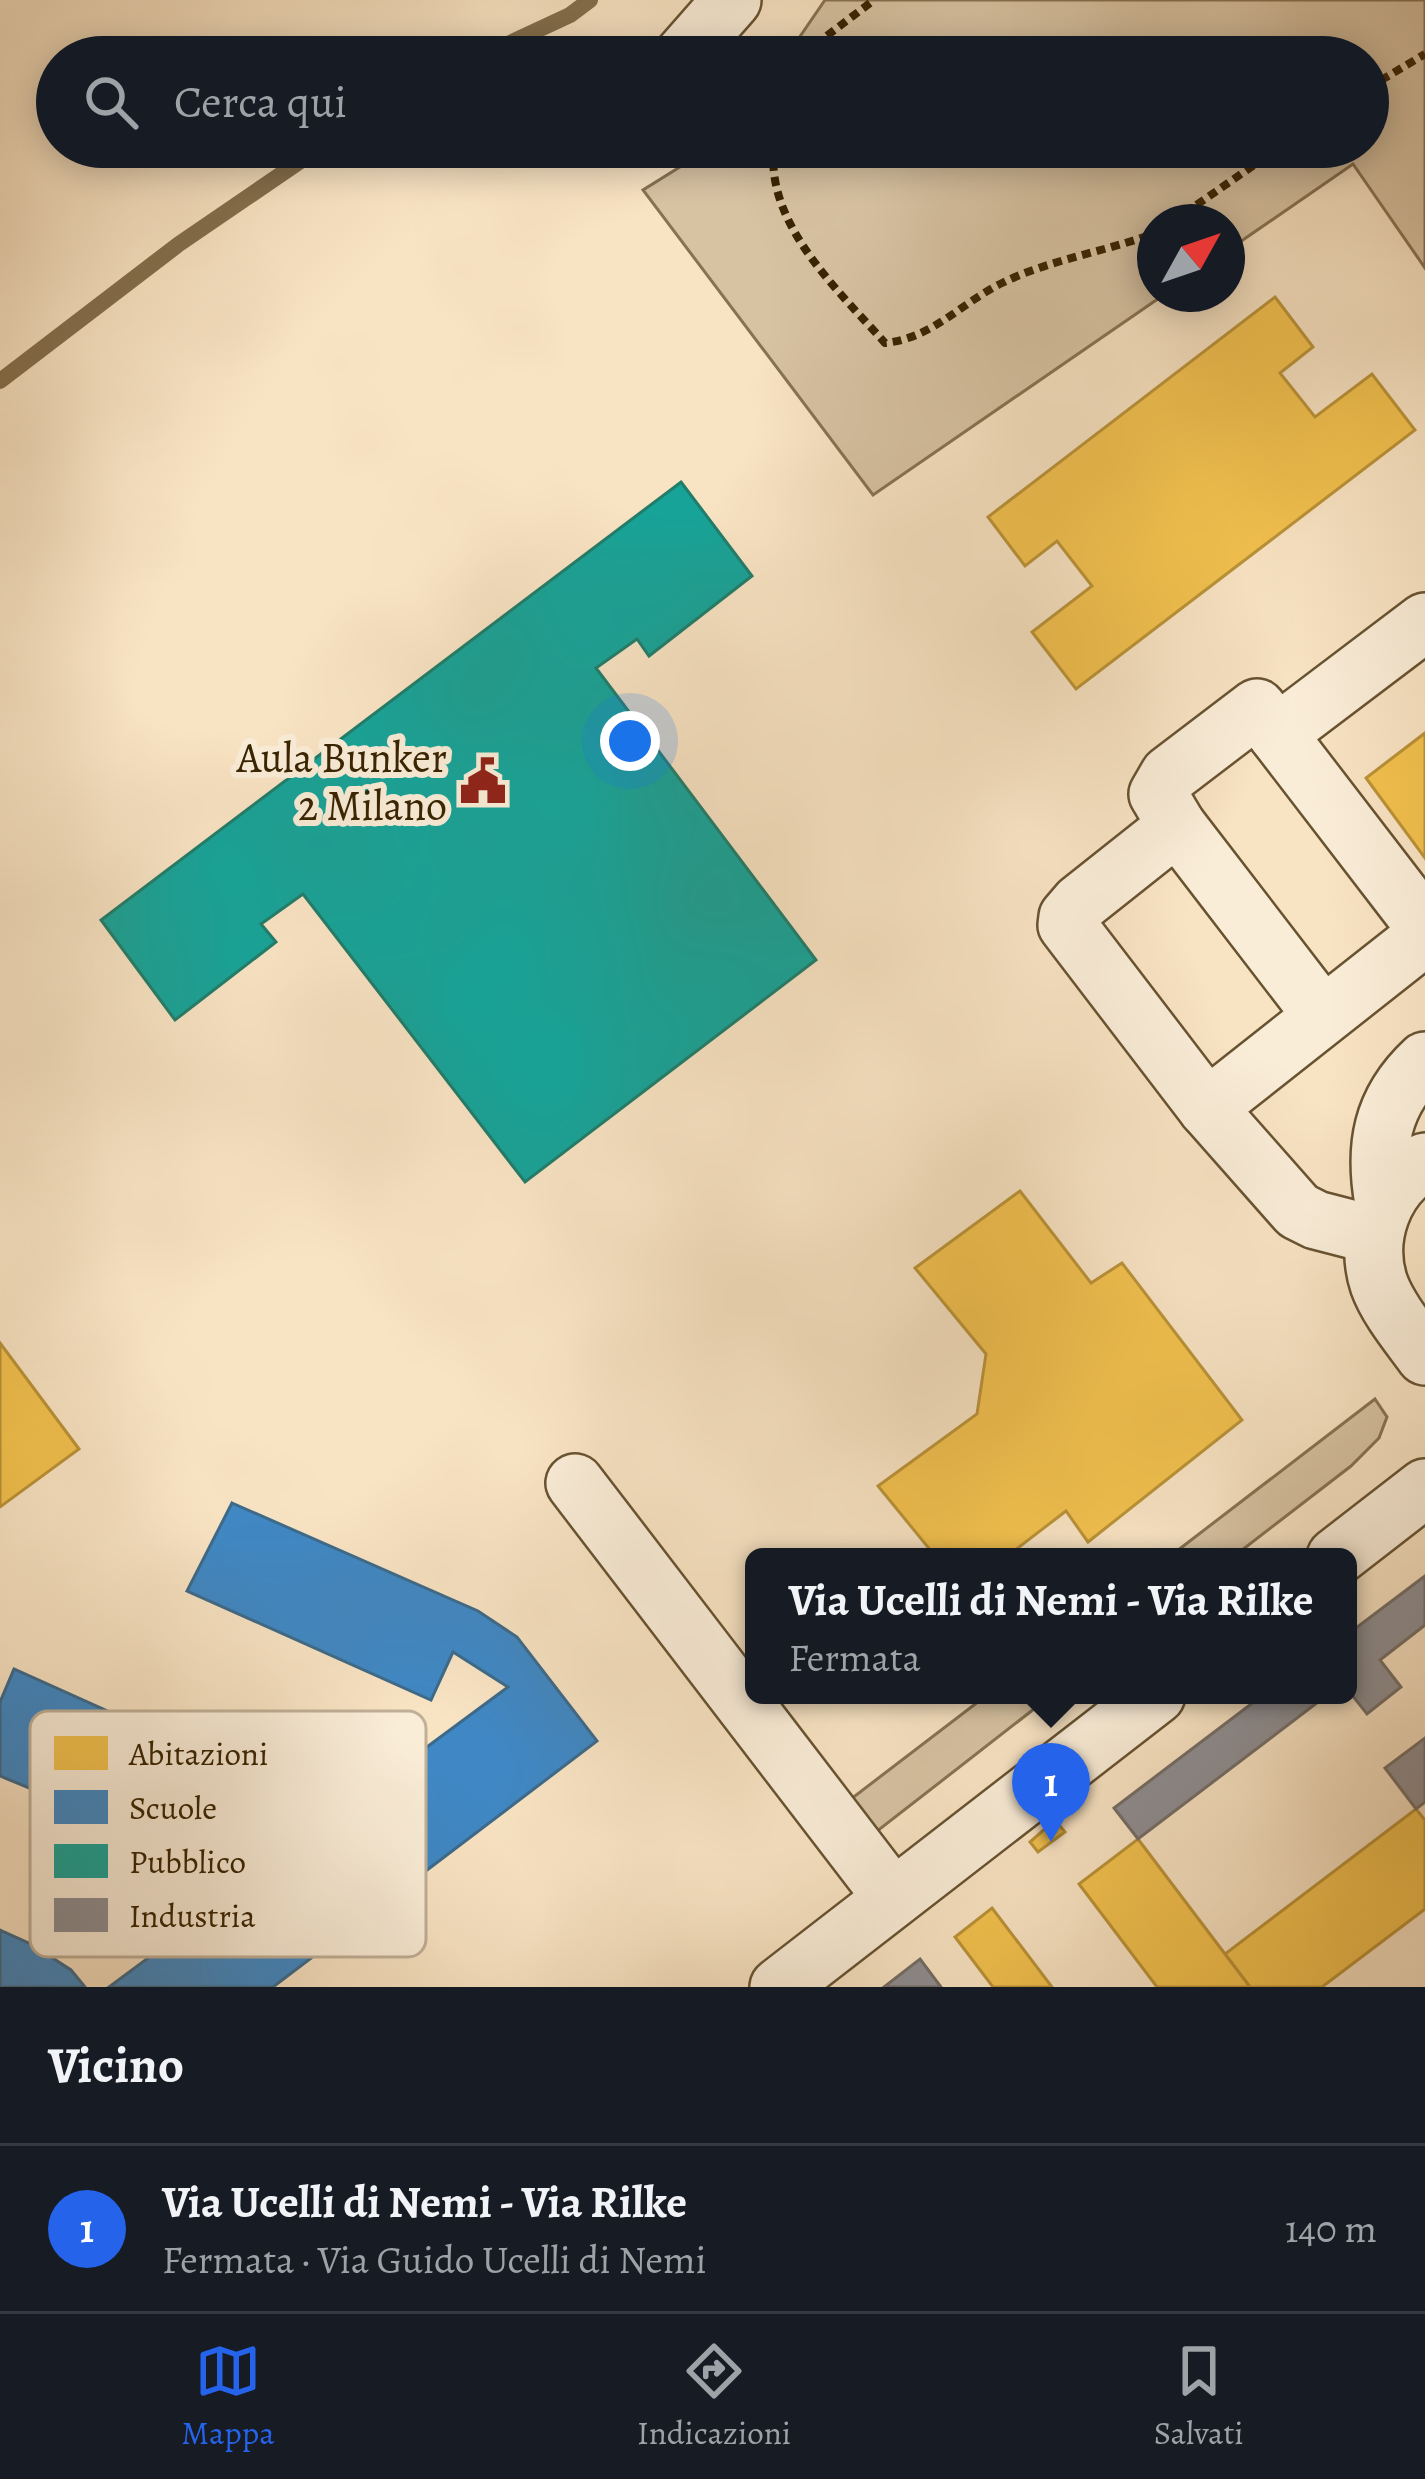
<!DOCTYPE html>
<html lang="it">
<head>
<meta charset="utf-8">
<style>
  :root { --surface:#171b24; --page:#20242c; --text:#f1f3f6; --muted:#9ea1a6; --line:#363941; --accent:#2563eb }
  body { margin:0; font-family:Alegreya,serif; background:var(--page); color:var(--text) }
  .compass { position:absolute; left:1137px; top:204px; width:108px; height:108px; border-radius:50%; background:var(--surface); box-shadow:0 6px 30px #0003; rotate:50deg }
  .you { position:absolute; left:630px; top:741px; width:42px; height:42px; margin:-30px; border:9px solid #fff; border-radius:50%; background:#1a73e8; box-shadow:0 0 0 18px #1a73e833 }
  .badge { display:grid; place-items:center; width:78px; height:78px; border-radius:50%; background:var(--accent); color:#fff; font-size:39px; font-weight:700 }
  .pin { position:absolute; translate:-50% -99px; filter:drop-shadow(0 3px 6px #0008) }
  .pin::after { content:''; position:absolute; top:63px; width:42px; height:36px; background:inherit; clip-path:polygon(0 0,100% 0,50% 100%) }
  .popup { position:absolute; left:745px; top:1548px; width:612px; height:156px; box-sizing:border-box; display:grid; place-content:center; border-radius:18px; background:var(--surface); filter:drop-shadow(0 3px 9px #0005); font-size:39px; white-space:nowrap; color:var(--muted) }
  .popup b { font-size:45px; color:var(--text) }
  .popup::after { content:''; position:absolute; left:50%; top:100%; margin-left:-24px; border:24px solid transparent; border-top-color:var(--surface) }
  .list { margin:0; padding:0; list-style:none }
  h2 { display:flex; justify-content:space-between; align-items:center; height:156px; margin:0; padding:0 48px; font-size:51px }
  h2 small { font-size:39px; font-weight:400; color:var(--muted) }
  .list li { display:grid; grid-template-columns:78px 1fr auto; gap:36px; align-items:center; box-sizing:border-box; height:168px; padding:0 48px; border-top:3px solid var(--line) }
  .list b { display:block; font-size:45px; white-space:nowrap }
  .list p { margin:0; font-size:39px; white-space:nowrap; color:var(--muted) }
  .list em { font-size:39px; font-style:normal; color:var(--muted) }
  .icon { flex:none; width:66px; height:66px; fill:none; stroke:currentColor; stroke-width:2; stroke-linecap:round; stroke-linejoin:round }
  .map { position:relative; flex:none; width:1425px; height:1987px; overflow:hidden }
  .search { position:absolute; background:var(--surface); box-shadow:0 6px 30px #0003; left:36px; right:36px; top:36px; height:132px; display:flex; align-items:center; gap:30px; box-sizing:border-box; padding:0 42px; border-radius:66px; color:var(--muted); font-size:45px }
  .sheet { height:324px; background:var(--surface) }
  nav { display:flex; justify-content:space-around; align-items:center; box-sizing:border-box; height:168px; border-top:3px solid var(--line); background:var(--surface); font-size:33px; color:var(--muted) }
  nav a { display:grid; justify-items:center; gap:6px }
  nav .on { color:var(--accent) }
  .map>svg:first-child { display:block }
  .green { fill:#d7c2a2; stroke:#887251; stroke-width:3 }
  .homes { fill:#f2c14e; stroke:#ba9237; stroke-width:3 }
  .schools { fill:#3f88c5; stroke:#3d6a8a; stroke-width:3 }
  .public { fill:#17a398; stroke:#217d6a; stroke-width:3 }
  .industry { fill:#8d8d92; stroke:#746d66; stroke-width:3 }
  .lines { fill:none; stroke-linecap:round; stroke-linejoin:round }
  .stream { stroke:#846f4d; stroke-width:16 }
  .minor-casing { stroke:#685331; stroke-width:62 }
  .path { stroke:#382300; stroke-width:8; stroke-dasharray:9 6; stroke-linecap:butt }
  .minor { stroke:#faedd8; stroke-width:57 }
  .labels { text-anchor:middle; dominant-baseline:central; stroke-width:12; stroke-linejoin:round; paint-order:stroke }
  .poi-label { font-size:42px; fill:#382300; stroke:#faedd8; text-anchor:end }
  .key { fill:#faedd8; stroke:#c0b097; stroke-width:3 }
  .key-label { font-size:33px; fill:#382300 }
</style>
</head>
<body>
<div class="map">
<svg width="1425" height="1987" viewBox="0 0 1425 1987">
  <rect width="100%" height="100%" fill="#f8e3c3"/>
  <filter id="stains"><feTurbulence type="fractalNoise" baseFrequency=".00167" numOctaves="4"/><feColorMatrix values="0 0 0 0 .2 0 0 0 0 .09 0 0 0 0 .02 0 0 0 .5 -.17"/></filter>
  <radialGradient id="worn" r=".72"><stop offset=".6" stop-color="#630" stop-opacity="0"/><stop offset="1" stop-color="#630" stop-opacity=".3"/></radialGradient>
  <g class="green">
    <path d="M825,0H1425V268L1353,164L1227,251V222H1155V294H1165L873,495L643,190L712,147H1368V57H786Z"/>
    <path d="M1375,1399L1387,1417L1379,1438L1351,1466L1233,1557H1169Z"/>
    <path d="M987,1695H1052L876,1832L851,1799Z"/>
  </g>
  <g class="homes">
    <path d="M1275,297L1313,347L1280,373L1315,417L1372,374L1415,430L1076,689L1032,632L1092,586L1057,541L1025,566L988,517Z"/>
    <path d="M1425,733V858L1366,778Z"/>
    <path d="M1020,1191L1091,1283L1122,1263L1242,1420L1088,1542L1066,1511L1006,1557H936L878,1486L977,1414L986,1354L915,1268Z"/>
    <path d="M0,1343L79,1449L0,1507Z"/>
    <path d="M1416,1809L1425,1820V1909L1322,1987H1250L1225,1954Z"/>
    <path d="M1055,1820L1065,1832L1038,1852L1030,1842Z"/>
    <path d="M1138,1839L1225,1954L1250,1987H1157L1079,1884Z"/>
    <path d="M992,1908L1052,1987H993L955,1937Z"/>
  </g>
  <g class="schools">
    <path d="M232,1503L478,1611L517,1637L597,1741L273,1987H109L286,1856L235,1819L214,1864L0,1776V1702L14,1669L241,1771L316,1829L508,1687L453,1652L431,1700L187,1591Z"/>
    <path d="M0,1930L31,1944L71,1970L85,1987H0Z"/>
  </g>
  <path class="public" d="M681,482L752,576L649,656L637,639L596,668L816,960L525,1182L303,894L261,924L276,942L175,1020L101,920Z"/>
  <g class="industry">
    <path d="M1425,1576V1625L1380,1660L1401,1687L1367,1714L1348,1690V1634Z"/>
    <path d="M1263,1695L1326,1696L1138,1839L1114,1808Z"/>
    <path d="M1425,1738V1802L1416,1809L1385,1768Z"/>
    <path d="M920,1959L941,1987H884Z"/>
  </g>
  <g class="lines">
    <g class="stream">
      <path d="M480,57L570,15L590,0"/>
      <path d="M0,381L179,244L321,147"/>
    </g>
    <defs>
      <g id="minor">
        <path d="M682,57L732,0"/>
        <path d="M1277,734L1425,622"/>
        <path d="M1177,826L1080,903L1068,917L1067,925L1207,1108L1298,1211L1316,1220L1374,1235"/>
        <path d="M1207,1108L1411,947L1423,934L1416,915L1257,708L1169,775L1158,794L1177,826L1323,1016"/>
        <path d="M1425,1162C1382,1185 1364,1239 1379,1284C1388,1309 1409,1334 1425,1356"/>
        <path d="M1384,1203C1374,1147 1381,1102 1425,1061"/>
        <path d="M575,1483L893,1898"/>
        <path d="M1336,1557L1425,1488"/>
        <path d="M779,1987L1156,1695"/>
      </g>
    </defs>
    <use href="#minor" class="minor-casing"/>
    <g class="path">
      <path d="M807,57L812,47L874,0"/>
      <path d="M1368,88L1425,54"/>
      <path d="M774,147C765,224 839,291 885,343C933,338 961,303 1002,283C1051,259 1105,252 1155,233"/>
      <path d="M1172,222L1280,147"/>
    </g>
    <use href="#minor" class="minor"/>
  </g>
  <defs>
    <symbol id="civic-bare" viewBox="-9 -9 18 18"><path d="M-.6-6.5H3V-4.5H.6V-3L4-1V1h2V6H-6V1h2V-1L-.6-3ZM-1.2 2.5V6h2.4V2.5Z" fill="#8f2418" stroke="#faedd8" stroke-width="2.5" paint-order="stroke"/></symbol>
  </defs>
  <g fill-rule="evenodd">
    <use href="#civic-bare" x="450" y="748" width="66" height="66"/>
  </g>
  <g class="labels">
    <g class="poi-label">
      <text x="447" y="757">Aula Bunker<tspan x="447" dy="48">2 Milano</tspan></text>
    </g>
  </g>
  <rect x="30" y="1711" width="396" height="246" rx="18" class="key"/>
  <rect x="54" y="1736" width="54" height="34" fill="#f2c14e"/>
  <rect x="54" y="1790" width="54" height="34" fill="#3f88c5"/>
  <rect x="54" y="1844" width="54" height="34" fill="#17a398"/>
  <rect x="54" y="1898" width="54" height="34" fill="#8d8d92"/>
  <g class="key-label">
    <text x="129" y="1765">Abitazioni</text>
    <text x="129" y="1819">Scuole</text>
    <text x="129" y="1873">Pubblico</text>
    <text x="129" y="1927">Industria</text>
  </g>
  <rect width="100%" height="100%" filter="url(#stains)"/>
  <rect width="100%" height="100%" fill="url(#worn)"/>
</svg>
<svg class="compass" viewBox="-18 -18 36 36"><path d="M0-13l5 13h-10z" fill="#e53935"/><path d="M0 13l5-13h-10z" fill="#9ea1a6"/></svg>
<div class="you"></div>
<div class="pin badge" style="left:1051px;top:1842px">1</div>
<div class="popup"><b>Via Ucelli di Nemi - Via Rilke</b>Fermata</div>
<div class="search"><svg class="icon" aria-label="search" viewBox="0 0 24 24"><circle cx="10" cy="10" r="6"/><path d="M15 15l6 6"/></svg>Cerca qui</div>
</div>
<section class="sheet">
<h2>Vicino<small></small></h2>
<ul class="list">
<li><span class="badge">1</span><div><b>Via Ucelli di Nemi - Via Rilke</b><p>Fermata · Via Guido Ucelli di Nemi</p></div><em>140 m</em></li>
</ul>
</section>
<nav>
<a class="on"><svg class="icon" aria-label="map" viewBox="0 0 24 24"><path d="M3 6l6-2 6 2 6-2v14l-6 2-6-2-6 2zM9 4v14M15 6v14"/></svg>Mappa</a>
<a><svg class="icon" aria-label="directions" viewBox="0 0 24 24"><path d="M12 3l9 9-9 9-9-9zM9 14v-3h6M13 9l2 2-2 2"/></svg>Indicazioni</a>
<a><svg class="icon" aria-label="saved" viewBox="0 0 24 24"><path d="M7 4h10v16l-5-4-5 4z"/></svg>Salvati</a>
</nav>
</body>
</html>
